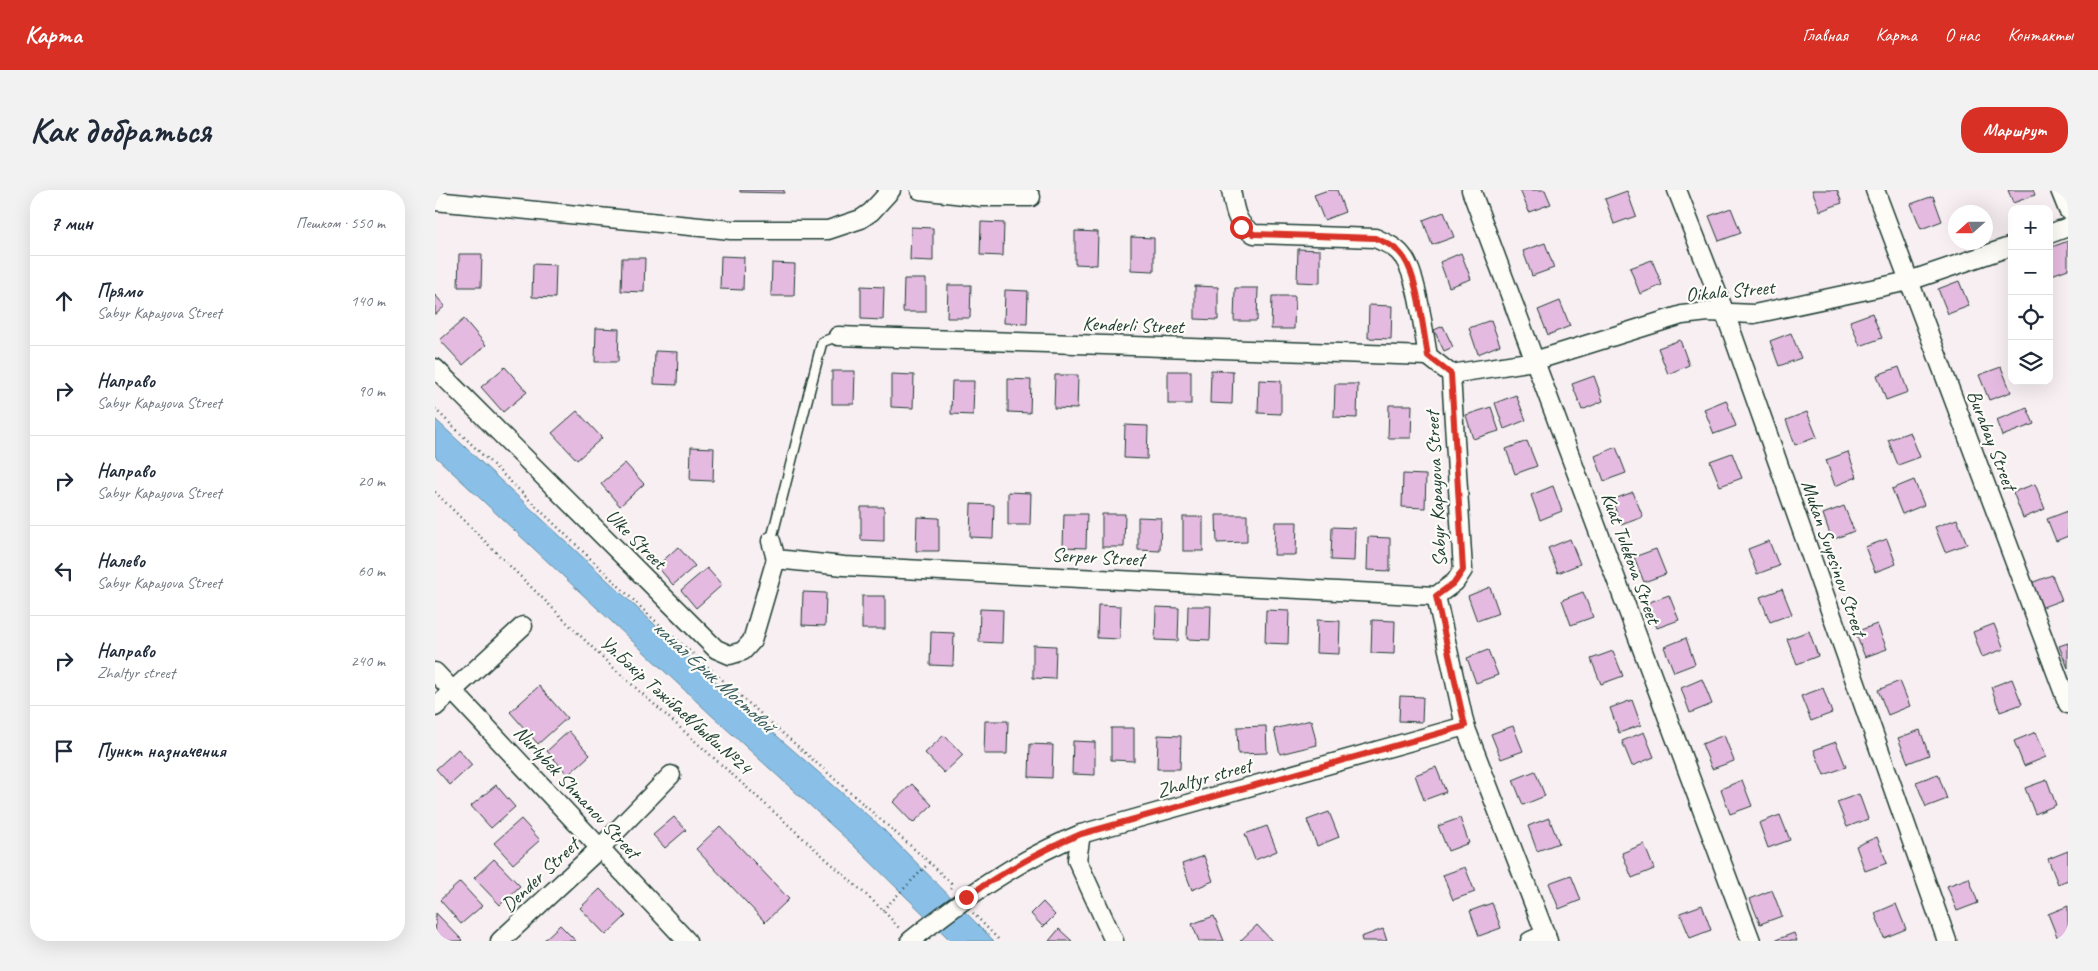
<!DOCTYPE html>
<html lang="ru">
<head>
<meta charset="utf-8">
<style>
  :root { --surface:#fff; --page:#f2f2f3; --text:#1f2937; --muted:#747a83; --line:#e0e1e3; --accent:#d93025 }
  body { margin:0; font-family:Caveat,sans-serif; background:var(--page); color:var(--text) }
  .controls { position:absolute; right:15px; top:15px; display:grid; overflow:hidden; border-radius:10px; box-shadow:0 5px 20px #0002 }
  .controls button { width:45px; height:45px; display:grid; place-items:center; padding:0; border:0; border-bottom:1px solid var(--line); background:var(--surface); color:var(--text); font:25px sans-serif }
  .compass { position:absolute; left:1513px; top:15px; width:45px; height:45px; border-radius:50%; background:var(--surface); box-shadow:0 5px 20px #0002; rotate:249deg }
  .stop { position:absolute; width:15px; height:15px; margin:-11px; border:4px solid #d93025; border-radius:50%; background:#fff }
  .stop.end { background:#d93025; border-color:#fff; box-shadow:0 1px 5px #0008 }
  .list { margin:0; padding:0; list-style:none }
  h2 { display:flex; justify-content:space-between; align-items:center; height:65px; margin:0; padding:0 20px; font-size:21px }
  h2 small { font-size:16px; font-weight:400; color:var(--muted) }
  .list li { display:grid; grid-template-columns:32px 1fr auto; gap:15px; align-items:center; box-sizing:border-box; height:90px; padding:0 20px; border-top:1px solid var(--line) }
  .list b { display:block; font-size:19px; white-space:nowrap }
  .list p { margin:0; font-size:16px; white-space:nowrap; color:var(--muted) }
  .list em { font-size:16px; font-style:normal; color:var(--muted) }
  .icon { flex:none; width:28px; height:28px; fill:none; stroke:currentColor; stroke-width:2; stroke-linecap:round; stroke-linejoin:round }
  .map { position:relative; flex:none; width:1633px; height:751px; overflow:hidden; border-radius:20px }
  header { display:flex; align-items:center; gap:30px; box-sizing:border-box; height:70px; padding:0 25px; background:var(--accent); color:#fff }
  header strong { font-size:24px }
  nav { display:flex; gap:28px; margin-inline-start:auto; font-size:18px }
  .intro { display:flex; align-items:center; justify-content:space-between; box-sizing:border-box; height:120px; padding:0 30px }
  h1 { margin:0; font-size:35px }
  .button { padding:12px 22px; border-radius:20px; background:var(--accent); color:#fff; font-size:18px; font-weight:700 }
  main { display:flex; gap:30px; padding:0 30px }
  aside { flex:1; background:var(--surface); border-radius:20px; box-shadow:0 5px 20px #0002 }
  .map>svg:first-child { display:block }
  .water { fill:#8ac0e8; stroke:#5f8ca0 }
  .building { fill:#e5bae0; stroke:#1f3d34 }
  .lines { fill:none; stroke-linecap:round; stroke-linejoin:round }
  .service-casing { stroke:#1f3d34; stroke-width:12 }
  .minor-casing { stroke:#1f3d34; stroke-width:21 }
  .path { stroke:#1f3d34; stroke-width:2.5; stroke-dasharray:1 4; stroke-linecap:butt }
  .service { stroke:#fdfcf7; stroke-width:9 }
  .minor { stroke:#fdfcf7; stroke-width:18 }
  .route { stroke:#d93025; stroke-width:6 }
  .labels { text-anchor:middle; dominant-baseline:central; stroke-width:4.5; stroke-linejoin:round; paint-order:stroke }
  .street-label { font-size:20px; fill:#1f3d34; stroke:#fdfcf7 }
  .water-label { font-size:21px; font-style:italic; fill:#3a5e61; stroke:#fdfcf7 }
</style>
</head>
<body>
<header>
<strong>Карта</strong>
<nav><a>Главная</a><a>Карта</a><a>О нас</a><a>Контакты</a></nav>
</header>
<div class="intro"><h1>Как добраться</h1><a class="button">Маршрут</a></div>
<main>
<aside>
<h2>7 мин<small>Пешком · 550 m</small></h2>
<ul class="list">
<li><svg class="icon" aria-label="ahead" viewBox="0 0 24 24"><path d="M12 20V5M6 11l6-6 6 6"/></svg><div><b>Прямо</b><p>Sabyr Kapayova Street</p></div><em>140 m</em></li>
<li><svg class="icon" aria-label="right" viewBox="0 0 24 24"><path d="M7 20v-9h11M14 6l5 5-5 5"/></svg><div><b>Направо</b><p>Sabyr Kapayova Street</p></div><em>90 m</em></li>
<li><svg class="icon" aria-label="right" viewBox="0 0 24 24"><path d="M7 20v-9h11M14 6l5 5-5 5"/></svg><div><b>Направо</b><p>Sabyr Kapayova Street</p></div><em>20 m</em></li>
<li><svg class="icon" aria-label="left" viewBox="0 0 24 24"><path d="M17 20v-9H6M10 6l-5 5 5 5"/></svg><div><b>Налево</b><p>Sabyr Kapayova Street</p></div><em>60 m</em></li>
<li><svg class="icon" aria-label="right" viewBox="0 0 24 24"><path d="M7 20v-9h11M14 6l5 5-5 5"/></svg><div><b>Направо</b><p>Zhaltyr street</p></div><em>240 m</em></li>
<li><svg class="icon" aria-label="arrive" viewBox="0 0 24 24"><path d="M6 21V4h12l-3 4 3 4H6"/></svg><div><b>Пункт назначения</b></div></li>
</ul>
</aside>
<div class="map">
<svg width="1633" height="751" viewBox="0 0 1633 751">
  <rect width="100%" height="100%" fill="#f8eff2"/>
  <filter id="ink" filterUnits="userSpaceOnUse"><feTurbulence type="fractalNoise" baseFrequency=".02" numOctaves="2"/><feDisplacementMap in="SourceGraphic" scale="10" xChannelSelector="R" yChannelSelector="G"/><feConvolveMatrix kernelMatrix="1 2 1 2 8 2 1 2 1" color-interpolation-filters="sRGB"/></filter>
  <g filter="url(#ink)">
    <path class="water" d="M0,229L294,504L446,637L559,751H516L416,653L274,523L0,266Z"/>
    <g class="building">
      <path d="M305,0H349V3L305,2Z"/>
      <path d="M893,0H902L910,22L889,30L879,5Z"/>
      <path d="M1085,0H1110L1116,14L1094,22Z"/>
      <path d="M1377,0H1402L1407,13L1385,21Z"/>
      <path d="M1573,0H1598L1600,5L1578,13Z"/>
      <path d="M1192,1L1201,26L1179,34L1170,9Z"/>
      <path d="M1498,6L1507,31L1486,39L1476,14Z"/>
      <path d="M1296,18L1306,43L1284,51L1274,26Z"/>
      <path d="M1009,22L1019,47L997,55L988,30Z"/>
      <path d="M546,32L569,33L568,66L545,65Z"/>
      <path d="M476,37L498,38V71L475,70Z"/>
      <path d="M640,41L663,42L662,75L640,74Z"/>
      <path d="M696,47L719,48V81L696,80Z"/>
      <path d="M1633,51V79L1614,86V58Z"/>
      <path d="M1110,53L1119,78L1097,86L1088,61Z"/>
      <path d="M863,59L885,60V93L862,92Z"/>
      <path d="M1026,63L1036,89L1014,97L1005,72Z"/>
      <path d="M24,64H47L46,97H23Z"/>
      <path d="M286,66L309,67L308,100L285,99Z"/>
      <path d="M187,68H210L209,102L186,101Z"/>
      <path d="M1217,70L1227,95L1205,104L1195,78Z"/>
      <path d="M337,73L360,74L359,106H336Z"/>
      <path d="M98,74L121,75L120,108L97,107Z"/>
      <path d="M469,89H491V122H468Z"/>
      <path d="M1524,91L1534,116L1513,124L1503,99Z"/>
      <path d="M513,95H536L535,128H512Z"/>
      <path d="M426,96L449,97L448,130L426,129Z"/>
      <path d="M760,96L783,97V130L760,129Z"/>
      <path d="M800,98H823L822,131H799Z"/>
      <path d="M570,100L593,101L592,134L569,133Z"/>
      <path d="M0,105L10,116L0,125Z"/>
      <path d="M837,106H860L859,139H836Z"/>
      <path d="M1125,111L1135,136L1113,145L1103,120Z"/>
      <path d="M934,115L957,116L956,149L933,148Z"/>
      <path d="M1437,123L1447,148L1425,156L1415,131Z"/>
      <path d="M29,129L51,155L28,175L5,150Z"/>
      <path d="M1056,130L1065,155L1043,164L1034,138Z"/>
      <path d="M1008,136L1018,157L1009,161L999,140Z"/>
      <path d="M161,138L184,139L183,172H160Z"/>
      <path d="M1356,143L1366,168L1344,176L1335,151Z"/>
      <path d="M1245,150L1254,175L1233,184L1223,158Z"/>
      <path d="M220,161L243,162L242,195L219,194Z"/>
      <path d="M70,177L92,202L68,222L46,197Z"/>
      <path d="M1464,177L1473,202L1451,210L1442,185Z"/>
      <path d="M1566,177L1576,202L1554,210L1544,185Z"/>
      <path d="M776,180L798,181L797,214L775,213Z"/>
      <path d="M397,181H420L419,214H397Z"/>
      <rect x="733" y="181" width="23" height="33"/>
      <path d="M456,184L479,185L478,218L456,217Z"/>
      <path d="M620,185H643L642,219L619,218Z"/>
      <path d="M1159,186L1168,211L1147,220L1137,194Z"/>
      <path d="M573,189L596,190L595,223L573,222Z"/>
      <path d="M824,190L846,191V224L823,223Z"/>
      <path d="M517,191H539L538,225L516,224Z"/>
      <path d="M900,194H923L922,228L899,227Z"/>
      <path d="M1081,205L1091,230L1069,239L1060,213Z"/>
      <path d="M1291,210L1301,236L1279,244L1269,219Z"/>
      <path d="M954,215H977L976,248H953Z"/>
      <path d="M1056,217L1064,241L1038,249L1031,225Z"/>
      <path d="M1592,218L1599,234L1567,246L1561,230Z"/>
      <path d="M142,221L167,248L142,270L117,243Z"/>
      <path d="M1372,222L1382,247L1360,255L1351,230Z"/>
      <path d="M690,235L713,236L712,269L689,268Z"/>
      <path d="M1475,242L1485,267L1463,275L1453,250Z"/>
      <path d="M1092,251L1102,276L1080,284L1071,259Z"/>
      <path d="M256,257L279,258L278,291L255,290Z"/>
      <path d="M1181,257L1191,283L1169,291L1160,266Z"/>
      <path d="M1413,262L1422,287L1400,296L1391,270Z"/>
      <path d="M1297,263L1307,288L1285,296L1275,271Z"/>
      <path d="M190,273L209,294L185,316L166,294Z"/>
      <path d="M968,284L991,285L990,318L967,317Z"/>
      <path d="M1479,290L1489,315L1467,324L1457,299Z"/>
      <path d="M1600,294L1610,319L1588,328L1578,302Z"/>
      <path d="M1118,296L1127,321L1105,330L1096,305Z"/>
      <path d="M573,302L596,303L595,335H573Z"/>
      <path d="M1198,302L1208,327L1186,335L1177,310Z"/>
      <path d="M536,314L559,315L558,348L535,347Z"/>
      <path d="M1409,316L1419,341L1397,350L1388,324Z"/>
      <path d="M426,317H449V351L426,350Z"/>
      <path d="M1633,321V346L1621,351L1612,329Z"/>
      <path d="M629,324H652L651,358L628,357Z"/>
      <path d="M667,324H690L689,357H667Z"/>
      <path d="M781,325H812V352L782,353Z"/>
      <path d="M482,327L504,328V361H481Z"/>
      <path d="M703,327L726,328L725,361L703,360Z"/>
      <rect x="748" y="327" width="20" height="34"/>
      <path d="M1522,329L1532,354L1510,362L1500,337Z"/>
      <path d="M840,332H862L861,365H839Z"/>
      <path d="M897,337L920,338L919,371L896,370Z"/>
      <path d="M933,347L955,348V381L932,380Z"/>
      <path d="M1135,349L1145,374L1123,383L1113,358Z"/>
      <path d="M1452,349L1461,374L1440,382L1430,357Z"/>
      <path d="M1334,351L1344,376L1322,384L1313,359Z"/>
      <path d="M243,357L260,376L238,395L222,376Z"/>
      <path d="M1221,359L1231,384L1209,392L1199,367Z"/>
      <path d="M272,378L287,395L261,418L246,400Z"/>
      <path d="M1617,385L1627,410L1605,418L1596,393Z"/>
      <path d="M1055,397L1064,423L1042,431L1033,406Z"/>
      <path d="M1347,399L1357,424L1335,432L1325,407Z"/>
      <path d="M368,402L391,403L390,436L367,435Z"/>
      <path d="M1148,402L1158,427L1136,435L1127,410Z"/>
      <path d="M1234,405L1244,430L1222,438L1212,413Z"/>
      <rect x="427" y="406" width="23" height="33"/>
      <path d="M663,415L686,416L685,449L662,448Z"/>
      <path d="M753,416H776L775,450L752,449Z"/>
      <path d="M721,417L744,418L743,451L720,450Z"/>
      <path d="M545,419L568,420L567,453L544,452Z"/>
      <path d="M831,420L854,421L853,454L830,453Z"/>
      <path d="M882,430L905,431L904,464L881,463Z"/>
      <path d="M937,430L960,431L959,464L936,463Z"/>
      <path d="M1442,434L1452,459L1430,467L1420,442Z"/>
      <path d="M1559,434L1569,459L1547,467L1538,442Z"/>
      <path d="M1374,441L1383,466L1362,474L1352,449Z"/>
      <path d="M496,442L519,443L518,476L495,475Z"/>
      <path d="M1251,448L1260,474L1239,482L1229,457Z"/>
      <path d="M1633,453V478L1624,456Z"/>
      <path d="M598,455L621,456L620,489L598,488Z"/>
      <path d="M1053,460L1063,485L1041,493L1032,468Z"/>
      <path d="M1178,461L1188,486L1166,494L1156,469Z"/>
      <path d="M1267,489L1277,514L1255,523L1246,498Z"/>
      <path d="M1577,489L1587,514L1565,522L1556,497Z"/>
      <path d="M1465,491L1475,516L1453,525L1443,500Z"/>
      <path d="M104,496L132,528L103,554L75,522Z"/>
      <path d="M1388,498L1397,523L1376,531L1366,506Z"/>
      <path d="M965,506L988,507L987,532L964,531Z"/>
      <path d="M1197,510L1206,535L1184,543L1175,518Z"/>
      <path d="M876,530L882,555L845,564L839,539Z"/>
      <path d="M550,531H573L572,564H549Z"/>
      <path d="M831,536L832,563L803,564L802,537Z"/>
      <path d="M1078,536L1088,561L1066,569L1056,544Z"/>
      <path d="M676,538H699V571L676,570Z"/>
      <path d="M1485,540L1494,565L1473,573L1463,548Z"/>
      <path d="M134,541L155,565L133,585L112,561Z"/>
      <path d="M1209,542L1219,567L1197,576L1187,551Z"/>
      <path d="M1601,542L1611,567L1589,576L1579,551Z"/>
      <path d="M509,545L528,565L509,583L490,563Z"/>
      <path d="M723,545L746,546L745,579H722Z"/>
      <path d="M1289,545L1299,571L1277,579L1267,554Z"/>
      <path d="M638,551L660,552V585L637,584Z"/>
      <path d="M1401,552L1411,577L1389,585L1379,560Z"/>
      <path d="M595,554L618,555L617,588L594,587Z"/>
      <path d="M23,559L37,575L15,595L1,579Z"/>
      <path d="M1001,577L1011,602L989,610L980,585Z"/>
      <path d="M1100,581L1110,606L1088,615L1078,590Z"/>
      <path d="M1503,584L1512,609L1491,617L1481,592Z"/>
      <path d="M1307,590L1317,616L1295,624L1286,599Z"/>
      <path d="M1612,590L1621,615L1600,624L1590,598Z"/>
      <path d="M477,594L497,615L478,633L458,612Z"/>
      <path d="M61,595L80,617L56,638L36,616Z"/>
      <path d="M1424,604L1433,629L1412,637L1402,612Z"/>
      <path d="M894,622L904,647L882,656L872,630Z"/>
      <path d="M1345,625L1355,650L1333,658L1324,633Z"/>
      <path d="M239,627L251,640L230,658L218,645Z"/>
      <path d="M1025,628L1034,653L1013,661L1003,636Z"/>
      <path d="M1114,628L1124,653L1102,661L1093,636Z"/>
      <path d="M86,629L105,650L78,674L59,653Z"/>
      <path d="M285,636L354,709L330,732L261,659Z"/>
      <path d="M832,636L842,661L820,670L810,644Z"/>
      <path d="M1442,647L1452,673L1430,681L1421,656Z"/>
      <path d="M1209,654L1219,679L1197,688L1187,663Z"/>
      <path d="M1633,661V690L1623,694L1613,669Z"/>
      <path d="M769,666L778,691L757,700L747,674Z"/>
      <path d="M59,669L85,696L65,715L39,688Z"/>
      <path d="M1030,677L1040,702L1018,710L1008,685Z"/>
      <path d="M1136,685L1146,710L1124,719L1114,693Z"/>
      <path d="M1534,688L1543,713L1522,721L1512,696Z"/>
      <path d="M25,692L47,716L26,734L5,710Z"/>
      <path d="M165,699L191,726L171,745L145,718Z"/>
      <path d="M1337,700L1347,726L1325,734L1315,709Z"/>
      <path d="M608,712L620,725L608,737L596,724Z"/>
      <path d="M1057,713L1066,738L1044,746L1035,721Z"/>
      <path d="M1461,714L1471,739L1449,748L1440,723Z"/>
      <path d="M1267,715L1276,740L1255,748L1245,723Z"/>
      <path d="M1633,716V745L1623,749L1613,724Z"/>
      <path d="M1,723L27,750L26,751H0Z"/>
      <path d="M779,726L789,751H764L757,734Z"/>
      <path d="M125,735L141,751H108Z"/>
      <path d="M822,735L837,751H805Z"/>
      <path d="M624,739L637,751H614Z"/>
      <path d="M948,739L952,751H927L926,747Z"/>
      <path d="M1359,743L1362,751H1338Z"/>
    </g>
    <g class="lines">
      <defs>
        <path id="service" d="M336,351L387,152L403,146"/>
        <g id="minor">
          <path d="M485,0L546,7H596"/>
          <path d="M796,0C800,21 800,33 819,44L940,48C951,53 962,57 969,68C983,88 988,140 993,166L1016,184L1028,380L1020,392L1001,406L1030,536L1113,751"/>
          <path d="M1036,0L1316,751"/>
          <path d="M1242,0L1290,123L1512,751"/>
          <path d="M1440,0L1633,514"/>
          <path d="M1625,0L1633,20"/>
          <path d="M0,11L296,40H393L426,29L436,22L456,0"/>
          <path d="M1614,44L1633,37"/>
          <path d="M403,146L993,166"/>
          <path d="M0,178L281,459L295,465L308,461L317,451L341,369"/>
          <path d="M1016,184L1099,171L1247,125L1273,122L1319,124L1474,91L1577,56"/>
          <path d="M336,351L341,369L409,376L1001,406"/>
          <path d="M0,482L252,751"/>
          <path d="M0,517L88,436"/>
          <path d="M646,644L642,670L679,751"/>
          <path d="M65,751L165,658L236,585"/>
          <path d="M475,751C529,708 582,670 646,644L1030,536"/>
          <path d="M1095,751L1111,744"/>
        </g>
      </defs>
      <use href="#service" class="service-casing"/>
      <use href="#minor" class="minor-casing"/>
      <g class="path">
        <path d="M0,219L216,427L495,673L516,693V699"/>
        <path d="M0,302L172,472L448,720L465,739"/>
        <path d="M448,720L494,673"/>
        <path d="M538,723L565,751"/>
      </g>
      <use href="#service" class="service"/>
      <use href="#minor" class="minor"/>
    </g>
  </g>
  <g class="lines" filter="url(#ink)">
    <path class="route" d="M531,707C568,682 605,661 646,644L1030,536L1001,406L1020,392L1028,380L1016,184L993,166C988,140 983,88 969,68C962,57 951,53 940,48L819,44L806,37"/>
  </g>
  <g class="labels">
    <g class="street-label">
      <text transform="translate(1295 101) rotate(-5)">Oikala Street</text>
      <text transform="translate(698 135) rotate(2)">Kenderli Street</text>
      <text transform="translate(1557 250) rotate(69)">Burabay Street</text>
      <text transform="translate(1001 299) rotate(-93)">Sabyr Kapayova Street</text>
      <text transform="translate(201 349) rotate(45)">Ulke Street</text>
      <text transform="translate(663 367) rotate(3)">Serper Street</text>
      <text transform="translate(1196 368) rotate(70)">Kuat Tulekova Street</text>
      <text transform="translate(1399 368) rotate(71)">Mukan Suyesinov Street</text>
      <text transform="translate(241 515) rotate(42)">Ул.Бәкір Тәжібаев/бывш.№24</text>
      <text transform="translate(769 588) rotate(-16)">Zhaltyr street</text>
      <text transform="translate(142 602) rotate(47)">Nurlybek Shmanov Street</text>
      <text transform="translate(105 685) rotate(-43)">Dender Street</text>
    </g>
    <g class="water-label">
      <text transform="translate(279 486) rotate(42)">канал Ерик Мостовой</text>
    </g>
  </g>
</svg>
<div class="controls">
<button>+</button>
<button>−</button>
<button><svg class="icon" aria-label="locate" viewBox="0 0 24 24"><circle cx="12" cy="12" r="6"/><path d="M12 2v4M12 18v4M2 12h4M18 12h4"/></svg></button>
<button><svg class="icon" aria-label="layers" viewBox="0 0 24 24"><path d="M12 4l9 5-9 5-9-5zM3 14l9 5 9-5"/></svg></button>
</div>
<svg class="compass" viewBox="-18 -18 36 36"><path d="M0-13l5 13h-10z" fill="#e53935"/><path d="M0 13l5-13h-10z" fill="#747a83"/></svg>
<div class="stop" style="left:806px;top:37px"></div>
<div class="stop end" style="left:531px;top:707px"></div>
</div>
</main>
</body>
</html>
